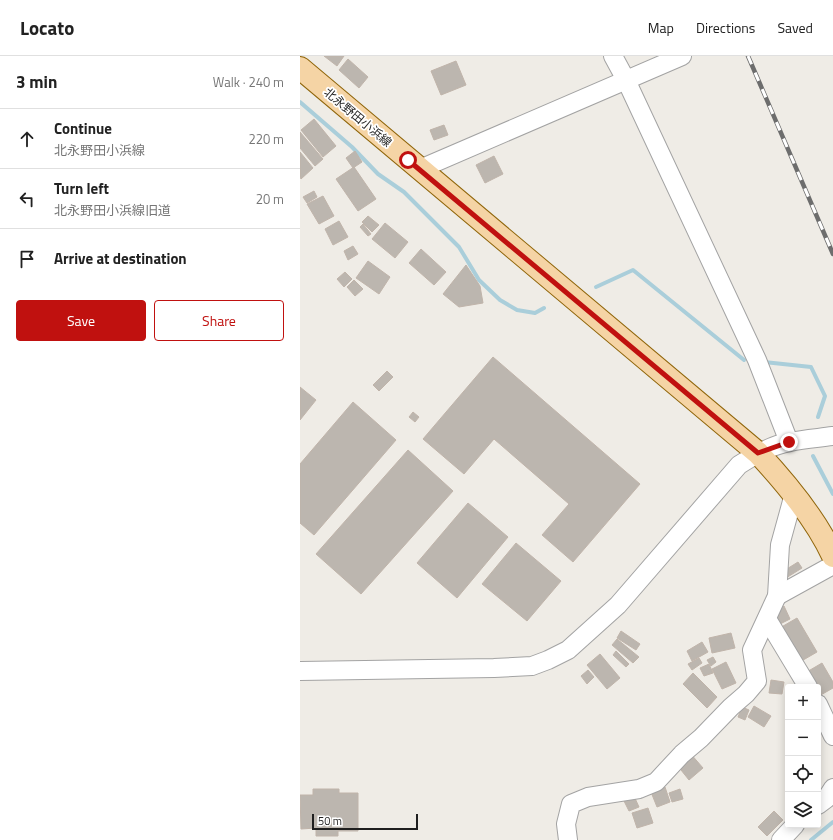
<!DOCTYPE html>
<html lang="en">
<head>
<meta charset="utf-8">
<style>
  :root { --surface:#fff; --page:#f2f2f2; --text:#222; --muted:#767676; --line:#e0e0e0; --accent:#c0110f }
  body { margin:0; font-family:"Titillium Web","Noto Sans JP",sans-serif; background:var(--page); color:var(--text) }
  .controls { position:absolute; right:12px; bottom:12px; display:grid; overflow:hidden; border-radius:4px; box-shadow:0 2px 10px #0003 }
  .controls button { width:36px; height:36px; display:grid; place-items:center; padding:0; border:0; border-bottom:1px solid var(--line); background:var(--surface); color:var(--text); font:20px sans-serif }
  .scale { position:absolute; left:12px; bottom:10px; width:106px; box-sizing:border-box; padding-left:4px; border:2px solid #1f1f1f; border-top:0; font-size:11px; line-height:14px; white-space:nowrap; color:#1f1f1f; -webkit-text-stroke:3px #fff; paint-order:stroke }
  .stop { position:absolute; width:12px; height:12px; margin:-9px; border:3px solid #c0110f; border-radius:50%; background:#fff }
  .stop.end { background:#c0110f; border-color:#fff; box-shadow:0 1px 4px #0008 }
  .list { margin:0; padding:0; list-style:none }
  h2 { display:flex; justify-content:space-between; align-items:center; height:52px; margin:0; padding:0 16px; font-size:17px }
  h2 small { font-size:13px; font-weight:400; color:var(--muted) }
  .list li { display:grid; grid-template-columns:26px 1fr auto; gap:12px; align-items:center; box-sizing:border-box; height:60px; padding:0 16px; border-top:1px solid var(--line) }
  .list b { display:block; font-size:15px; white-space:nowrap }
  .list p { margin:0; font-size:13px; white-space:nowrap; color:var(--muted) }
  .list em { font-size:13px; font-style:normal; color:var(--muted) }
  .actions { display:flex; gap:8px; padding:12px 16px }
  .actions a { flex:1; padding:9px 0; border:1px solid var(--accent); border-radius:4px; text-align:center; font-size:14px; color:var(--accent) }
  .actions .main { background:var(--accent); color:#fff }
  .icon { flex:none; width:22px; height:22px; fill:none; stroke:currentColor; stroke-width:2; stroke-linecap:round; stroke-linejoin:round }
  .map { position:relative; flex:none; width:533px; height:784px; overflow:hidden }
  header { display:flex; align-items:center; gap:24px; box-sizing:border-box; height:56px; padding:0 20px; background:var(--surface); border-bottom:1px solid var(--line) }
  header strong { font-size:19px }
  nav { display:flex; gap:22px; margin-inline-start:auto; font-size:14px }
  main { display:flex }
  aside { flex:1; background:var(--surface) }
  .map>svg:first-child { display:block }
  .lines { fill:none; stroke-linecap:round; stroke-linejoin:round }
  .stream { stroke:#aaceda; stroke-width:4 }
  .building { fill:#bcb6af; stroke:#c0b4aa }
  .minor-casing { stroke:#a3a3a3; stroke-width:20 }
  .major-casing { stroke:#90660b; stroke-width:24 }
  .minor { stroke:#fff; stroke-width:18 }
  .major { stroke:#f5d4a5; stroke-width:22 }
  .rail-casing { stroke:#6d6d6d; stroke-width:4.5 }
  .rail { stroke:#fff; stroke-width:3; stroke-dasharray:9; stroke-linecap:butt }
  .route { stroke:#c0110f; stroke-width:5 }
  .labels { text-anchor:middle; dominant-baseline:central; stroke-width:3.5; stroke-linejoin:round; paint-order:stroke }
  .street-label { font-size:12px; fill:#1f1f1f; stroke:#fff }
</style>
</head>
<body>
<header>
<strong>Locato</strong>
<nav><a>Map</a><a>Directions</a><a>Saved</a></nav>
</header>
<main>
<aside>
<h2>3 min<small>Walk · 240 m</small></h2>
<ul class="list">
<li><svg class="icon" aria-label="ahead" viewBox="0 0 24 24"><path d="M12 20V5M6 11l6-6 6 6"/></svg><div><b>Continue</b><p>北永野田小浜線</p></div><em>220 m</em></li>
<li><svg class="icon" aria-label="left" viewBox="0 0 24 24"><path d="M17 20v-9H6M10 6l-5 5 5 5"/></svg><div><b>Turn left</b><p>北永野田小浜線旧道</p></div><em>20 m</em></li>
<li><svg class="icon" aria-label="arrive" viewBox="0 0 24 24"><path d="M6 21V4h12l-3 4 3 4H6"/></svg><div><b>Arrive at destination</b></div></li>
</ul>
<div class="actions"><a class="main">Save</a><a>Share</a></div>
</aside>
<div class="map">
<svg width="533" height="784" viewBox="0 0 533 784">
  <rect width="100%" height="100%" fill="#efece6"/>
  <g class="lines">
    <g class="stream">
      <path d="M0,46L52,91L78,118L104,136L159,191L179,224L200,244L217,254L235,257L244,252"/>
      <path d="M296,231L333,214L444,304"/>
      <path d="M464,306L511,311L525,340L518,361"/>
      <path d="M513,400L533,438"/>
      <path d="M511,784L533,766"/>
    </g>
  </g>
  <g class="building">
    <path d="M24,0H44L37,10Z"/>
    <path d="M48,3L68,21L59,32L39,14Z"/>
    <path d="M156,5L166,29L141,39L131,15Z"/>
    <path d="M14,63L36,90L23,101L1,74Z"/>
    <path d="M144,69L148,79L134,84L130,74Z"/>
    <path d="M0,76L23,103L15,110L0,92Z"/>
    <path d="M55,95L62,106L53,112L46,102Z"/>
    <path d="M0,96L13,112L1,123L0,121Z"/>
    <path d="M194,100L203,118L185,127L176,109Z"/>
    <path d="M54,111L76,143L58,155L36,123Z"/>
    <path d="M14,135L17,141L7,147L3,141Z"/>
    <path d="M23,140L34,160L19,168L7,148Z"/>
    <path d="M68,160L79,169L72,176L62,166Z"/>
    <path d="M39,165L48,181L33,189L25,173Z"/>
    <path d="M85,167L108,186L95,202L72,183Z"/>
    <path d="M63,168L71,178L68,180L60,171Z"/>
    <path d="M53,190L58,198L48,204L44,195Z"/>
    <path d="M121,193L146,216L134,229L109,207Z"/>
    <path d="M68,205L90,221L79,238L56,222Z"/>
    <path d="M166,209L180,230L183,247L159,251L143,238Z"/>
    <path d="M45,216L52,223L44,231L37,223Z"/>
    <path d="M54,224L63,233L55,240L47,231Z"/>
    <path d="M193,301L340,428L273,506L242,479L269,448L194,383L164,418L123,383Z"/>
    <path d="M87,315L93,321L79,335L73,329Z"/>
    <path d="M0,331L16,344L0,364Z"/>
    <path d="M53,346L96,384L14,479L0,467V408Z"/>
    <path d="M113,356L119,361L115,366L109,361Z"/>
    <path d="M108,394L153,435L61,538L16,498Z"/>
    <path d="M168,447L208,481L157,542L117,507Z"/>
    <path d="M216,487L261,525L227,565L182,528Z"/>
    <path d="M498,506L502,512L486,522L482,516Z"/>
    <path d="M484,550L490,563L478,569L472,556Z"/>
    <path d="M497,562L517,596L498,607L478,573Z"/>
    <path d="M321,575L340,588L336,594L317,582Z"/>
    <path d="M431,577L435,592L412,597L409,582Z"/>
    <path d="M317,583L339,601L333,607L312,589Z"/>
    <path d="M402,586L408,596L392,605L387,595Z"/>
    <path d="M316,595L329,608L326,611L313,599Z"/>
    <path d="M300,598L320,622L307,633L287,609Z"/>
    <path d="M413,601L416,606L411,610L407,604Z"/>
    <path d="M399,602L402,607L392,614L388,608Z"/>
    <path d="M426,606L436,627L422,633L412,613Z"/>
    <path d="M522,607L533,626V632L519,640L518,631H514L505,617Z"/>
    <path d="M409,608L413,617L404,620L400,612Z"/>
    <path d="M288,614L294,621L287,628L281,620Z"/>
    <path d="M393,617L417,641L407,652L383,628Z"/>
    <path d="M471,624L484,626L482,638L469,637Z"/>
    <path d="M454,650L471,660L464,671L448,661Z"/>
    <path d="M442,651L449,654L445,664L438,661Z"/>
    <path d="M390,697L403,712L389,724L377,709Z"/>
    <path d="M365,731L370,746L357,751L351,736Z"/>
    <path d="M13,733H39V737H58V775H38V780H16V772L1,773L0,739H13Z"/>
    <path d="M380,733L383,743L372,746L369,737Z"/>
    <path d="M334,740L339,751L329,755L324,745Z"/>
    <path d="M348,752L353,767L337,772L332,757Z"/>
    <path d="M474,755L483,764L467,780L458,771Z"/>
  </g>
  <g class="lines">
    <defs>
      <g id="minor">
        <path d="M313,0L326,24L457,304L489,386"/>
        <path d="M120,113L382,0"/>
        <path d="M477,540L533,509"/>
        <path d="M467,563L508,631"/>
        <path d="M0,615L194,612L232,610L248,604L268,594L318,549L439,409C455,399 471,389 490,386C504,383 519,382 533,380"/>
        <path d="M518,648L533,680"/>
        <path d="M518,749L526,743L533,732"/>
        <path d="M268,784L266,768L271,748L288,741L339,733L356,726L382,698L401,682L431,651L446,638L457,625L452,594L477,540L480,489L494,438"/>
        <path d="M481,784L495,769"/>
      </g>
      <path id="major" d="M0,12L458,397C486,427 516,463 533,500"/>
    </defs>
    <use href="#minor" class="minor-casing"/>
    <use href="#major" class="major-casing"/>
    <use href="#minor" class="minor"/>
    <use href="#major" class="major"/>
    <defs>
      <path id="rail" d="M448,0L533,198"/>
    </defs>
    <use href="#rail" class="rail-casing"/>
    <use href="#rail" class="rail"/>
  </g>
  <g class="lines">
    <path class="route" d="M108,104L458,397L489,386"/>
  </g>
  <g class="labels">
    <g class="street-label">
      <text transform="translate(58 61) rotate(40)">北永野田小浜線</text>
    </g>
  </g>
</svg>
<div class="controls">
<button>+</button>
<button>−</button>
<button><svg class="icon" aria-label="locate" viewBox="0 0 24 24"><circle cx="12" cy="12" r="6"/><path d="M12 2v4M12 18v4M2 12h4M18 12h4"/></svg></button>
<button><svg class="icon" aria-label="layers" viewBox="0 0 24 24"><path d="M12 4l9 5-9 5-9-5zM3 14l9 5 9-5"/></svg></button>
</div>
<div class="scale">50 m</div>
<div class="stop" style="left:108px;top:104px"></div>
<div class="stop end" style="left:489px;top:386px"></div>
</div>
</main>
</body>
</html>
